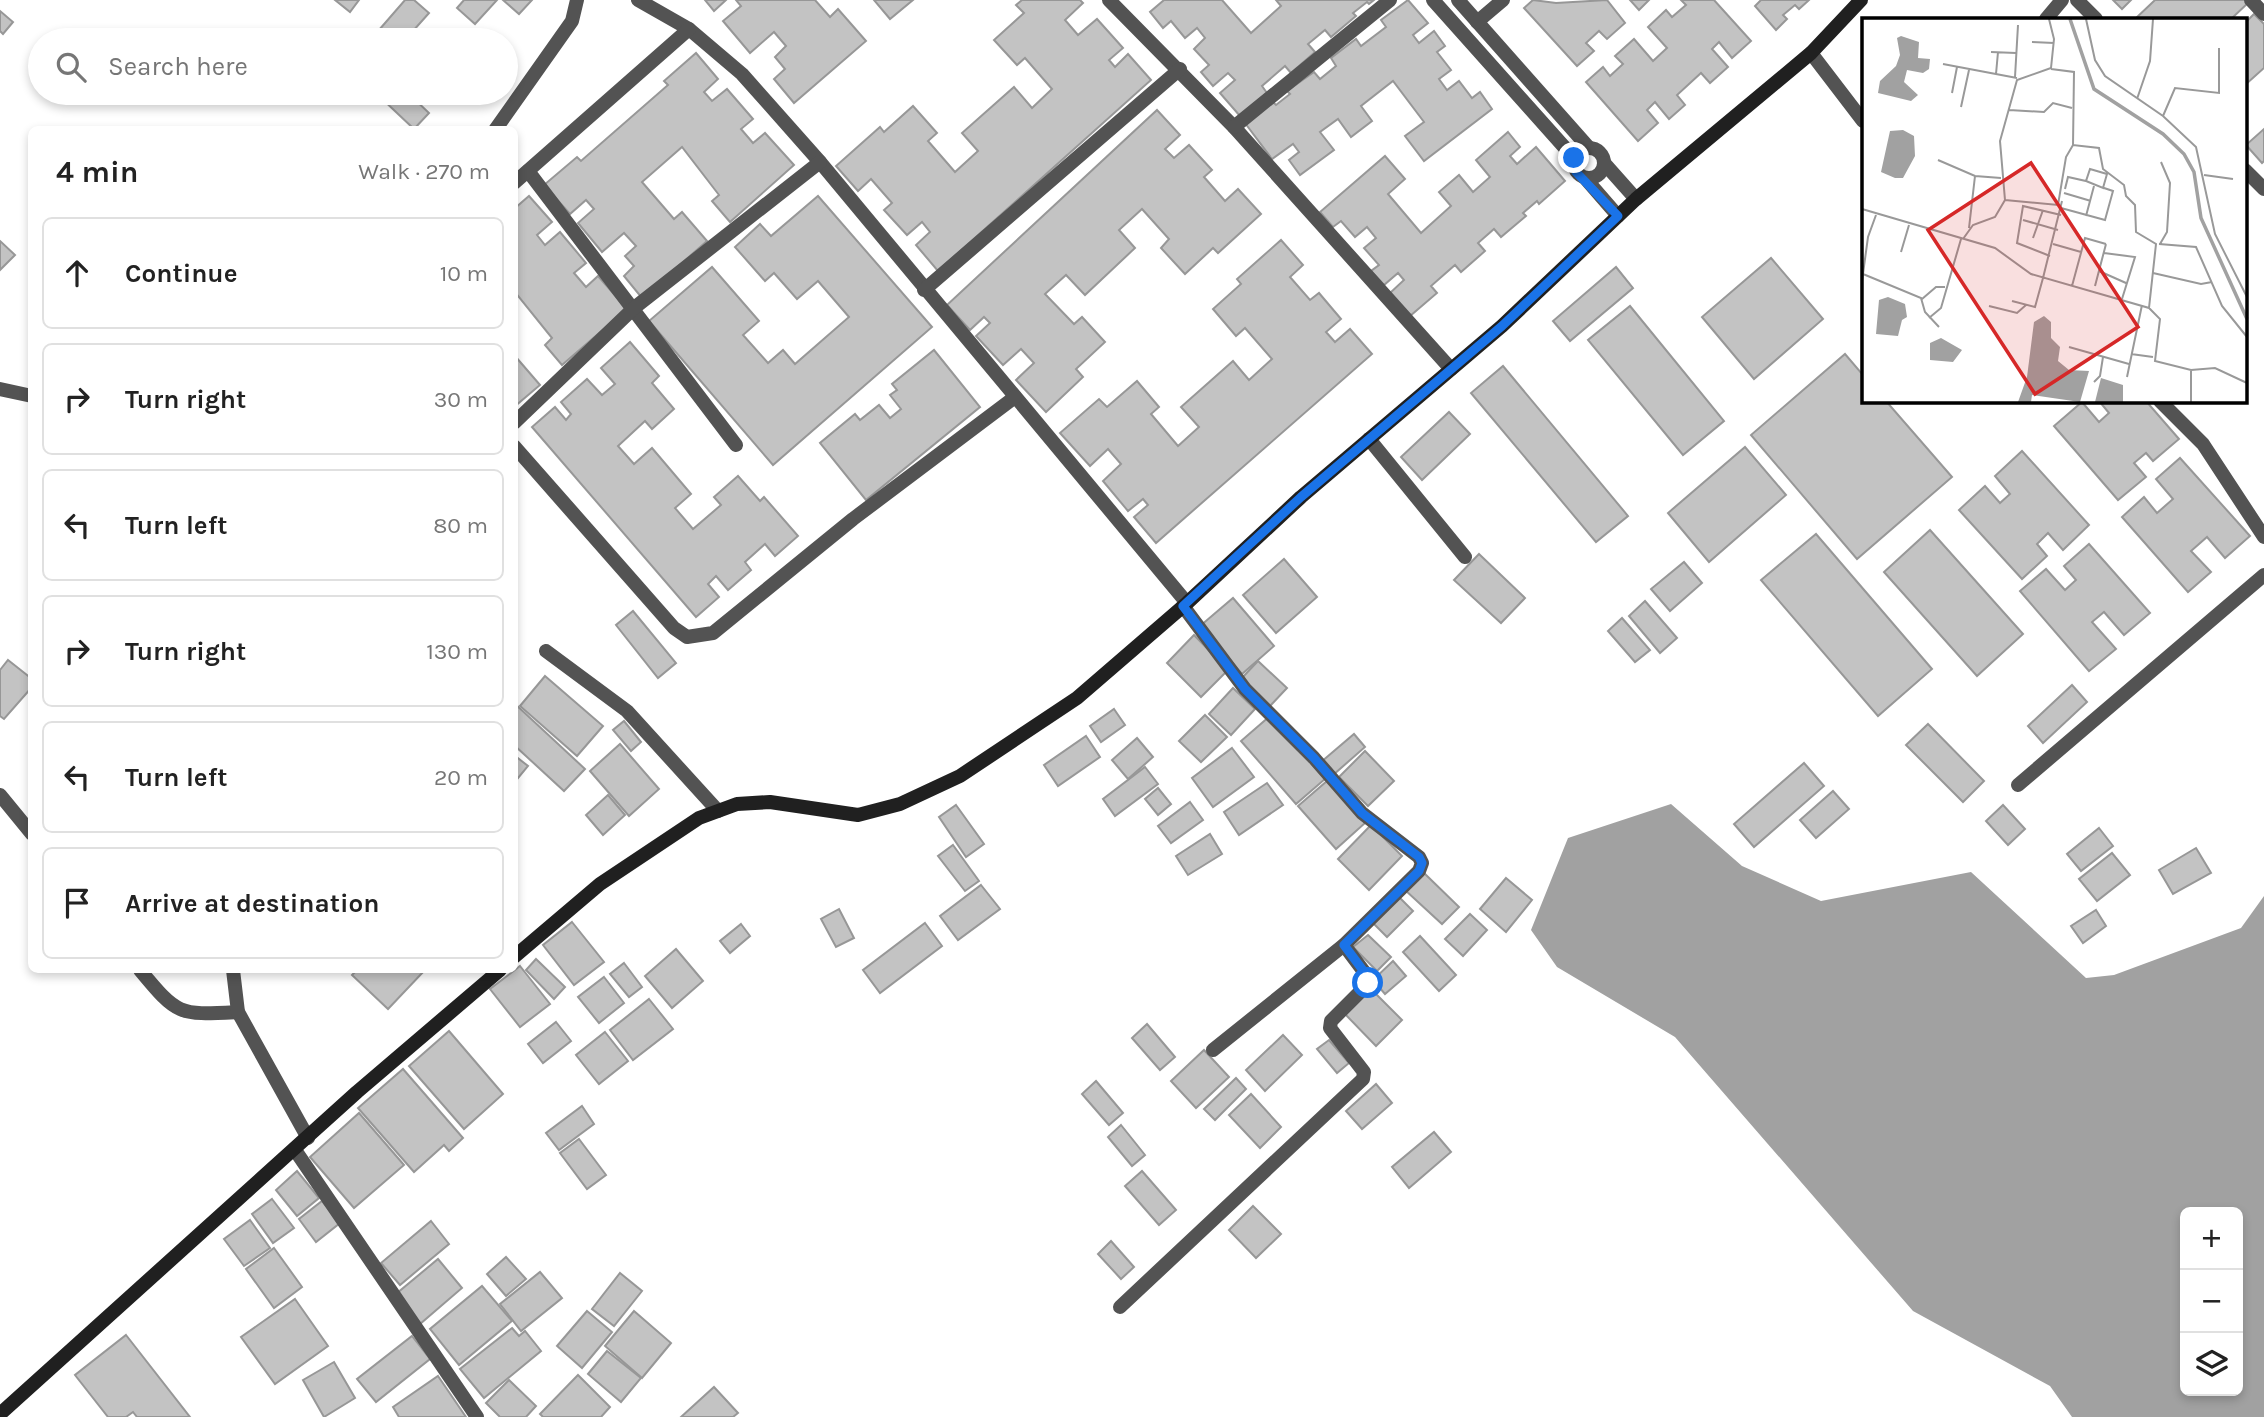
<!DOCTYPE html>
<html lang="en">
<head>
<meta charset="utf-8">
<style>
  :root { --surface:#fff; --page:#f2f2f2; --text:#222; --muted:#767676; --line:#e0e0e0 }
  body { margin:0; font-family:Karla,sans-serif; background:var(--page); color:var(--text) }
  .controls { position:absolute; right:21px; bottom:21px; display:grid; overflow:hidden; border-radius:10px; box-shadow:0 4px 10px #0003 }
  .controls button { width:63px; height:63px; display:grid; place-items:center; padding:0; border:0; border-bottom:2px solid var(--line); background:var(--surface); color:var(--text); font:35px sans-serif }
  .stop { position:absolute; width:21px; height:21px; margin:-16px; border:5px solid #1a73e8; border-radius:50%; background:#fff }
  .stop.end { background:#1a73e8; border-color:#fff; box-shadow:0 2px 7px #0008 }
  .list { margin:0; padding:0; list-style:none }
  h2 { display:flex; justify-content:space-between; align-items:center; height:91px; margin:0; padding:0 28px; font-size:30px }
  h2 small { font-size:23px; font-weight:400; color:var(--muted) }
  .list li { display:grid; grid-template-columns:46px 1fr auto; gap:21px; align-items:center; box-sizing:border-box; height:112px; margin:0 14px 14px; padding:0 14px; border:2px solid var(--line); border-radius:10px }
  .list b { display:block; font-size:26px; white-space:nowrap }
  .list em { font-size:23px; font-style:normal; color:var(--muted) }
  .icon { flex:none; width:38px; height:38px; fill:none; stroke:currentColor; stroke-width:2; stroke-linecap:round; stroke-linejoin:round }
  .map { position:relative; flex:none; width:2264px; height:1417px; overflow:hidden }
  .search { position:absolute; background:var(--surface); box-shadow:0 4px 10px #0003; left:28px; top:28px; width:490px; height:77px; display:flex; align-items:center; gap:18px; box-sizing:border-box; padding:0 24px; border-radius:38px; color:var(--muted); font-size:26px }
  .panel { position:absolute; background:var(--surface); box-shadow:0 4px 10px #0003; left:28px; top:126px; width:490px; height:847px; border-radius:10px }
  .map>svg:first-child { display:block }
  .water { fill:#a1a1a1; fill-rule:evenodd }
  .building { fill:#c3c3c3; stroke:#979797; stroke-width:2 }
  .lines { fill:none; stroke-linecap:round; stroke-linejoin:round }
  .lane { stroke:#535353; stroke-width:14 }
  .street { stroke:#535353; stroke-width:14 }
  .secondary { stroke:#202020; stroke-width:14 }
  .route { stroke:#1a73e8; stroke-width:9 }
  .inset-river { fill:none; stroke:#a1a1a1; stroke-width:3.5 }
  .inset-road { fill:none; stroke:#999; stroke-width:2 }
  .view { fill:#d62828; fill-opacity:0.15; stroke:#d62828; stroke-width:3.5 }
  .inset-edge { fill:none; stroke:#000; stroke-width:3.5 }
</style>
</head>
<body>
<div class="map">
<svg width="2264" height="1417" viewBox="0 0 2264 1417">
  <rect width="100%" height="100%" fill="#fff"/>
  <path class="water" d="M1671,804L1742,866L1821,901L1971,872L2086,978L2114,975L2241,928L2264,896V1417H2072L2050,1386L1913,1311L1675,1037L1557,967L1531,930L1568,838ZM2185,1212H2238V1391H2185Z"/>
  <g class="building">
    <path d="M335,0H359L350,12Z"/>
    <path d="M405,0H414L429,13L405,40H391L379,30Z"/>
    <path d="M464,0H497L475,24L457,8Z"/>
    <path d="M503,0H532L519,14Z"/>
    <path d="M705,0H726L714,11Z"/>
    <path d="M736,0H815L830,17L838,9L866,41L794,103L774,79L785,69L775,57L786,46L774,32L750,53L723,21L741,6Z"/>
    <path d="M874,0H913L890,19Z"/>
    <path d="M1022,0H1080L1083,3L1065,20L1078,35L1097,19L1123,48L1109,60L1115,67L1128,54L1151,80L938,271L916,245L930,232L922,222L907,235L884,210L892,203L871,179L858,191L836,166L880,127L884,132L913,106L937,133L928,141L955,172L978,151L962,133L1014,87L1032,108L1052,89L1025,58L1017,65L994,40L1024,13L1016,5Z"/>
    <path d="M1164,0H1222L1251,33L1281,6L1276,0H1374L1369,4L1367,2L1353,13L1356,16L1331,37L1325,30L1308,44L1315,52L1291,73L1285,66L1262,86L1267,93L1240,116L1220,93L1235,80L1228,73L1213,86L1201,72L1209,65L1194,49L1205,38L1197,28L1185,38L1171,21L1163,28L1150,12Z"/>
    <path d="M1408,0L1428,23L1413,35L1419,43L1434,31L1445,46L1437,52L1451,70L1439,79L1447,90L1459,81L1472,98L1480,92L1492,109L1424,161L1405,136L1424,122L1393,81L1361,106L1372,121L1351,137L1338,119L1320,132L1334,150L1300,175L1289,160L1299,152L1293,144L1272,159L1245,123L1273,102L1276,105L1290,94L1287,91L1314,72L1320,79L1336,66L1331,58L1356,39L1361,46L1386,27L1381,20Z"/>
    <path d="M1533,0L1556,3L1607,0L1625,23L1607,39L1599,31L1586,43L1594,51L1577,66L1524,8Z"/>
    <path d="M1630,0H1649L1639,10Z"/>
    <path d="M1681,0H1714L1751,41L1732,58L1719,42L1712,49L1728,67L1710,83L1701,73L1677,95L1685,105L1669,119L1655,102L1647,110L1658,123L1638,141L1586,82L1603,67L1610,76L1623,64L1615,56L1634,39L1653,61L1667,48L1648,27L1666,10L1672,17L1686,5Z"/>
    <path d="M1761,0H1809L1799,9L1795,5L1783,15L1787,19L1776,30L1755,6Z"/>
    <path d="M2113,0H2131L2122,9Z"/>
    <path d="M2155,0H2245L2248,3L2231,19H2135Z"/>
    <path d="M0,11L13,22L3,34L0,31Z"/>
    <path d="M2254,14L2264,24V68L2245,85V23Z"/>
    <path d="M696,53L718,79L704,92L712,101L727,89L753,119L741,129L753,143L765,133L794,165L730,222L712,201L719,195L682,147L642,182L674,219L682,212L707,241L642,298L624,276L634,266L625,256L636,246L624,233L602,252L578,223L594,209L586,200L570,214L544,185L577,157L581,161L668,85L664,81Z"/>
    <path d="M382,93H408L429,113L414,129L379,96Z"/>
    <path d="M1157,110L1180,135L1165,149L1174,158L1189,145L1212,170L1204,177L1225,201L1238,189L1261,214L1218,253L1213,248L1185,274L1161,248L1169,239L1142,209L1119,230L1135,248L1085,295L1066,275L1045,294L1074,324L1082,317L1105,342L1076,369L1083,377L1046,412L1016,380L1034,363L1021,349L1003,365L976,336L990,323L984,317L970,330L947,305Z"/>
    <path d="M2264,129V161L2262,163L2246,145Z"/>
    <path d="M1508,132L1520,147L1510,156L1517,164L1536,147L1565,181L1539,204L1537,201L1523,213L1526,216L1501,237L1494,229L1478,243L1485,251L1461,272L1455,265L1431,286L1437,293L1410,316L1390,293L1404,280L1398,273L1384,285L1371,271L1379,265L1364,248L1376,238L1367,227L1355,237L1341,221L1333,227L1320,212L1385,156L1405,179L1388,194L1421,233L1451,206L1439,192L1459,175L1473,192L1490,177L1476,160Z"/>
    <path d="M529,196L552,222L537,235L545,245L560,232L586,263L574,273L586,287L598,276L627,309L562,365L545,345L552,338L514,291V209Z"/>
    <path d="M818,196L932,327L773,465L649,321L712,267L759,321L743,335L768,363L783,350L795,364L849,317L818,281L797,299L774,273L765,281L735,247L760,224L771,236Z"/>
    <path d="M1281,240L1303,265L1290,277L1310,300L1319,293L1341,319L1326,332L1335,342L1350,329L1372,354L1156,543L1134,517L1148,505L1143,499L1128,511L1103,481L1121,464L1108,449L1090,466L1060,433L1099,399L1107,407L1137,381L1159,407L1151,414L1178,446L1199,427L1181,407L1233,361L1249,380L1272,359L1245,328L1236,336L1213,309L1241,284L1237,279Z"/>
    <path d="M0,241L15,255L0,270Z"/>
    <path d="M1771,258L1823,319L1754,379L1702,317Z"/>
    <path d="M1616,267L1633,288L1570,341L1553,321Z"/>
    <path d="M1630,306L1724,421L1683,455L1588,340Z"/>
    <path d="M630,342L659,376L652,383L674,409L652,429L645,421L618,446L634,464L652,448L691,494L675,508L693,529L721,505L714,497L738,476L760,501L764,497L798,536L775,556L765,544L745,562L751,570L728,590L716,576L708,584L719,597L696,617L532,427L555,407L566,420L571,414L561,402L587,379L602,395L615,384L601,368Z"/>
    <path d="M934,350L980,407L866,500L820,443L855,414L860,420L879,405L890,418L901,409L890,395L897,390L892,384Z"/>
    <path d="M1845,354L1863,375V401H1886L1952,477L1857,559L1751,435Z"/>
    <path d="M515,356L540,385L514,407V356Z"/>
    <path d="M1503,366L1628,516L1596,542L1471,393Z"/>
    <path d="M2099,401H2146L2179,439L2153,461L2146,453L2134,463L2146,477L2118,500L2054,426L2082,402L2099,422L2109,413Z"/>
    <path d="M1449,412L1470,434L1422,480L1401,457Z"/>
    <path d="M1745,447L1786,495L1709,562L1668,513Z"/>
    <path d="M2022,451L2089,525L2063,550L2048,533L2037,544L2047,556L2022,579L1959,510L1985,486L2000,503L2010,494L1995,476Z"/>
    <path d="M2180,458L2250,536L2225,558L2207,537L2191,551L2211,572L2188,592L2122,517L2144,497L2157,513L2173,499L2156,479Z"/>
    <path d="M1930,530L2023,634L1977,676L1884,572Z"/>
    <path d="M1816,534L1932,669L1878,716L1761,580Z"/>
    <path d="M2089,544L2150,613L2124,635L2104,612L2092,622L2116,649L2089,671L2020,591L2046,569L2065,590L2076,580L2064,566Z"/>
    <path d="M1479,554L1525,598L1501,623L1454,580Z"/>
    <path d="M1284,559L1317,597L1276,633L1243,595Z"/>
    <path d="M1684,562L1702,583L1670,611L1651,589Z"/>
    <path d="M1233,598L1274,646L1242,674L1200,626Z"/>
    <path d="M1645,601L1677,638L1660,653L1629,616Z"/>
    <path d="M633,611L676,663L658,678L616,625Z"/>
    <path d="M1622,618L1650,650L1635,662L1608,631Z"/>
    <path d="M1194,635L1228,670L1201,697L1167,663Z"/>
    <path d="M8,660L32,679V687L4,719L0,716V670Z"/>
    <path d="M1258,661L1287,688L1270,706L1241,679Z"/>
    <path d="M545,676L603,726L577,756L520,706Z"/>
    <path d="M2072,685L2087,702L2043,743L2028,726Z"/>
    <path d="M1233,688L1255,709L1231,735L1209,714Z"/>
    <path d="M514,703L585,769L564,791L514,745Z"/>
    <path d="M1114,709L1125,725L1101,742L1090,726Z"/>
    <path d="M1205,715L1227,737L1201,762L1179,741Z"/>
    <path d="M1270,716L1325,779L1296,804L1241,741Z"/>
    <path d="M624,721L641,742L631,751L613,730Z"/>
    <path d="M1928,724L1984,781L1963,802L1906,745Z"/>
    <path d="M1354,734L1365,747L1333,775L1321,762Z"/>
    <path d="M1086,736L1100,757L1058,786L1044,765Z"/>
    <path d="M1137,738L1153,757L1128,779L1112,760Z"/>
    <path d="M620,744L659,789L629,816L590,771Z"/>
    <path d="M1232,748L1254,777L1213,807L1192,778Z"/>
    <path d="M1365,751L1394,781L1368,806L1339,777Z"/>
    <path d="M514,755L528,766L514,783Z"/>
    <path d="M1804,763L1824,786L1754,847L1734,824Z"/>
    <path d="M1145,767L1158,784L1115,816L1103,799Z"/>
    <path d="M1327,781L1365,823L1336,849L1298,806Z"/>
    <path d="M1267,783L1283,805L1239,835L1224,812Z"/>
    <path d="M1158,788L1171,804L1158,815L1145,799Z"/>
    <path d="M1833,791L1849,809L1816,838L1800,820Z"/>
    <path d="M608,795L625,815L603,835L586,815Z"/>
    <path d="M1190,802L1203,820L1171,843L1158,826Z"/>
    <path d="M956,805L984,844L966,857L939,817Z"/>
    <path d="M2003,805L2025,829L2008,845L1986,821Z"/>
    <path d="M1371,825L1402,856L1369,890L1338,859Z"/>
    <path d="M2099,828L2113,846L2081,871L2067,854Z"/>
    <path d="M1210,834L1222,854L1188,875L1176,856Z"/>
    <path d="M953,845L979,881L965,891L938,856Z"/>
    <path d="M2196,848L2211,873L2173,894L2159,870Z"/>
    <path d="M2112,853L2130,875L2097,901L2079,879Z"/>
    <path d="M1423,872L1459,907L1442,924L1405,890Z"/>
    <path d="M1506,878L1532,900L1506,932L1480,909Z"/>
    <path d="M981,885L1000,909L958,940L940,916Z"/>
    <path d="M1399,897L1413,911L1387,937L1373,923Z"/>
    <path d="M839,909L854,938L836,947L821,919Z"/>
    <path d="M2096,910L2106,926L2083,943L2071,926Z"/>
    <path d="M1470,914L1487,930L1463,956L1445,939Z"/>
    <path d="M572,922L604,962L574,985L543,945Z"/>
    <path d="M925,923L942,946L880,993L863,970Z"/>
    <path d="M741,924L750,936L730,953L720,941Z"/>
    <path d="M1368,935L1391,957L1377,971L1353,947Z"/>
    <path d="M1420,936L1456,975L1439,991L1403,952Z"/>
    <path d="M676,949L703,981L672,1008L645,976Z"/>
    <path d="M536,959L565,987L554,999L526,970Z"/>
    <path d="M1393,961L1406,976L1385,994L1373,980Z"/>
    <path d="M624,963L642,987L629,997L610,974Z"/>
    <path d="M520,966L550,1004L520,1027L490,989Z"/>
    <path d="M357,970H425L388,1009L352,975Z"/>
    <path d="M604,977L624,1003L599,1023L578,997Z"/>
    <path d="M1370,988L1402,1020L1376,1046L1344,1013Z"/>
    <path d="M649,999L673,1029L633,1060L610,1030Z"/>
    <path d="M556,1022L571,1041L543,1063L528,1044Z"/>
    <path d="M1147,1024L1175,1057L1160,1070L1132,1038Z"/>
    <path d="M449,1031L503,1094L464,1129L409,1066Z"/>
    <path d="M605,1032L628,1061L599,1084L576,1055Z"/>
    <path d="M1283,1035L1302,1055L1265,1091L1246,1070Z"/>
    <path d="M1329,1040L1349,1063L1337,1073L1317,1049Z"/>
    <path d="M1204,1050L1229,1077L1196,1108L1171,1081Z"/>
    <path d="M403,1069L463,1138L449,1151L444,1145L414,1172L358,1108Z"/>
    <path d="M1236,1078L1246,1089L1215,1120L1204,1109Z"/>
    <path d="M1096,1081L1123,1113L1109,1125L1082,1094Z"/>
    <path d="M1376,1084L1392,1103L1362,1129L1346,1111Z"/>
    <path d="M1251,1094L1281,1127L1260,1148L1229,1115Z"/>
    <path d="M582,1106L594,1124L559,1150L546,1133Z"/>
    <path d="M359,1113L404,1165L354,1208L310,1157Z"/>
    <path d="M1121,1125L1145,1155L1132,1166L1108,1137Z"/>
    <path d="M1434,1132L1451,1152L1409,1188L1392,1167Z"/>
    <path d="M579,1139L606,1175L587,1189L560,1153Z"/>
    <path d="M297,1171L319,1198L297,1216L276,1190Z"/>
    <path d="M1142,1171L1176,1210L1159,1225L1125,1186Z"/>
    <path d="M272,1199L294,1228L273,1243L252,1214Z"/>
    <path d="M322,1201L340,1223L316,1242L299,1219Z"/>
    <path d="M1253,1206L1281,1234L1256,1258L1229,1230Z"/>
    <path d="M250,1220L270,1248L244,1266L224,1239Z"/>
    <path d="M431,1221L449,1244L400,1285L381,1263Z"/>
    <path d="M1111,1241L1134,1267L1121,1279L1098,1254Z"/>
    <path d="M274,1248L302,1287L274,1308L246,1269Z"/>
    <path d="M506,1257L526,1279L506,1296L487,1274Z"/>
    <path d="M438,1259L462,1288L420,1324L396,1294Z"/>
    <path d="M540,1272L562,1298L521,1331L500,1304Z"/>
    <path d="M620,1273L642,1291L614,1326L592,1309Z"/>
    <path d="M482,1286L512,1321L459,1365L430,1329Z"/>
    <path d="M295,1299L328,1346L275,1384L241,1337Z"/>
    <path d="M587,1311L612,1332L582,1368L557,1346Z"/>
    <path d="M634,1311L671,1343L642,1378L605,1346Z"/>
    <path d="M512,1328L519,1336L525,1331L541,1351L484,1398L460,1369Z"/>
    <path d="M126,1335L190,1417H137L133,1412L126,1417H108L75,1375Z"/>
    <path d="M412,1336L430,1359L376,1402L357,1379Z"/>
    <path d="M607,1351L641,1378L621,1402L588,1374Z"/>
    <path d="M334,1362L355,1398L324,1417L303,1380Z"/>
    <path d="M578,1375L610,1407L601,1417H543L540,1414Z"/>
    <path d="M438,1376L466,1417H399L393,1407Z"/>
    <path d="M509,1380L536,1406L526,1417H500L486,1403Z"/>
    <path d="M714,1387L738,1413L733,1417H681Z"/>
  </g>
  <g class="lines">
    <g class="lane">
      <path d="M2077,0L2096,19"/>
      <path d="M2046,19L2062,0"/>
      <path d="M1811,53L1863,121"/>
      <path d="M2245,170L2264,189"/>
      <path d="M2160,401L2203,444L2264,537"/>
    </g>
    <g class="street">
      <path d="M638,0L689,29L742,74L820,162L1187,603"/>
      <path d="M1109,0L1234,127L1451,369"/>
      <path d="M1433,0L1574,158"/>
      <path d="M1458,0L1589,148"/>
      <path d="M2251,0L2264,14"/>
      <path d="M1477,22L1503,0"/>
      <path d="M1234,127L1390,0"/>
      <path d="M495,130L572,21L577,0"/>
      <circle cx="1589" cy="163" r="15"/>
      <path d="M1604,163L1636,199"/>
      <path d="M528,171L736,445"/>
      <path d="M1585,178L1618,216"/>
      <path d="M514,183L689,29"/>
      <path d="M924,290L1180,69"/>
      <path d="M0,389L32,396"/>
      <path d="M514,423L634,308L820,162"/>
      <path d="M1369,439L1465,557"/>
      <path d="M514,446L674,628L687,637L713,633L853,519L1015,397"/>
      <path d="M1183,606L1245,689L1314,758L1362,813L1419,857L1422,863L1419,871L1344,945L1213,1050"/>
      <path d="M546,651L627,711L718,811"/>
      <path d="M2018,785L2264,575"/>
      <path d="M0,795L32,834"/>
      <path d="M140,970C178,1016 179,1015 238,1012"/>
      <path d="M233,970L238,1012L308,1138"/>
      <path d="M295,1150L477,1417"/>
      <path d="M1120,1307L1363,1079L1364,1072L1330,1028L1331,1021L1369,983L1368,977L1344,945"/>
    </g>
    <g class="secondary">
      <path d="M514,957L600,884L699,818L737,804L770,802L858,815L900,804L960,776L1077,698L1187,603L1301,497L1502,326L1636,199L1811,53L1861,0"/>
      <path d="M0,1414L357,1092L500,970"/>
    </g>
  </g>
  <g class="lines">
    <path class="route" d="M1368,983V977L1344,945L1419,871L1422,863L1419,857L1362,813L1314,758L1245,689L1183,606L1301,497L1502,326L1618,216L1576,172L1574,158"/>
  </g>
  <g transform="translate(1862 18)">
    <rect width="385" height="385" fill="#fff"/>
    <path d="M39,18L57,24L56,40L68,41L67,51L61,55L45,52L42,64L56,77L49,83L16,75L18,63L34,48L38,37L35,20ZM41,112L52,118L53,138L41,160H33L19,154L28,113ZM26,279L43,286L45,299L40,302L36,318L14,316L17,282ZM182,298L189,304V320L198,329L196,343L207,352L227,353L218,384L170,377L169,384H156L165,359L172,304ZM79,320L100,332L91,344L68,342V325ZM239,360L261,367V384H233Z" fill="#a1a1a1"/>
    <path class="inset-river" d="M208,1L232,71L301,116L322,136L332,154L339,200L385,301"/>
    <path class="inset-road" d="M224,1L233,42L243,58L301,98L334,129L353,216L385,279M170,24L192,25M129,34L154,35M81,46L155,60M189,51L212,54L211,127M134,56L136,34M153,59L156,7M90,75L95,49M275,81L288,43L291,1M99,89L107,52M147,92L182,94L191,85L210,90M301,98L313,70L357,75V30M76,142L113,158L139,160M342,157L371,161M203,171L206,159L224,163L228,151L245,156L241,170L224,163M202,175L229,183M143,182L196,187L204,139L211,127L237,130L241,151L262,167L264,178L273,187L274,214L294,226L287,290M199,190L243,202L251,173L242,170M0,191L133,230L169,256L287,290L298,301L293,343L329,352L353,350L385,365M224,198L232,168M161,202L196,212M107,210L113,158M171,220L181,192M101,221L111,207L133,199L143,182L138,123L155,62L189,50L192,21L187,1M191,226L219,234M297,226L334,229L360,288L385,319M298,226L305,214L308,165L299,144M39,234L47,207M242,235L273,239L260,281M188,238L155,225L161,188L199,197M237,253L264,265M291,255L339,266L350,264M1,256L59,280L63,294L77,309M181,260L200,183M0,263L6,219L14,197M210,268L223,220L244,226M233,268L244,226M60,281L74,269H83M150,283L173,289L181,260M127,288L155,295L164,287M67,300L79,290L99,221M207,329L267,346M269,336L291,339M265,359L280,287M232,364L238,358L241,339M329,384V352"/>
    <path class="view" d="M169,145L276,309L173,376L66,212Z"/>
    <rect width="385" height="385" class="inset-edge"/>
  </g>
</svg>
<div class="controls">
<button>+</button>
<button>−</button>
<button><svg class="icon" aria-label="layers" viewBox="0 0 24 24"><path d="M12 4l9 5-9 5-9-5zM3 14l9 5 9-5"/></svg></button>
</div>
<div class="stop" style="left:1368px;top:983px"></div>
<div class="stop end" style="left:1574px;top:158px"></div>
<div class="search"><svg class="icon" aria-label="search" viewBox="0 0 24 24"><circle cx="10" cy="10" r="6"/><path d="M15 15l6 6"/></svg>Search here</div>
<section class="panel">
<h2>4 min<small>Walk · 270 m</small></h2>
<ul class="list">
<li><svg class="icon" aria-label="ahead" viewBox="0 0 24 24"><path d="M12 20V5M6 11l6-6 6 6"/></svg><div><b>Continue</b></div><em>10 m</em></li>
<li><svg class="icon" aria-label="right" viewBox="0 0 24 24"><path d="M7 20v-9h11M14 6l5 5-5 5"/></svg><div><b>Turn right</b></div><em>30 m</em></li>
<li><svg class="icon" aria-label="left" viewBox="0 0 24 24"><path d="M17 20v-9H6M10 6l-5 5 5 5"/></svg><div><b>Turn left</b></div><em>80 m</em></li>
<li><svg class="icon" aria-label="right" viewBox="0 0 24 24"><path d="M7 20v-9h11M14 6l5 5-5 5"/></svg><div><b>Turn right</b></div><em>130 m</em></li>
<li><svg class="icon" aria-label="left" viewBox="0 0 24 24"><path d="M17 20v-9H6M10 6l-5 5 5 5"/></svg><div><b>Turn left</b></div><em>20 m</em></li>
<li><svg class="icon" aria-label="arrive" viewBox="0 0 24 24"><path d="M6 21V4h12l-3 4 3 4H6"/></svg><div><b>Arrive at destination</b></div></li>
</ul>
</section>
</div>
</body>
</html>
